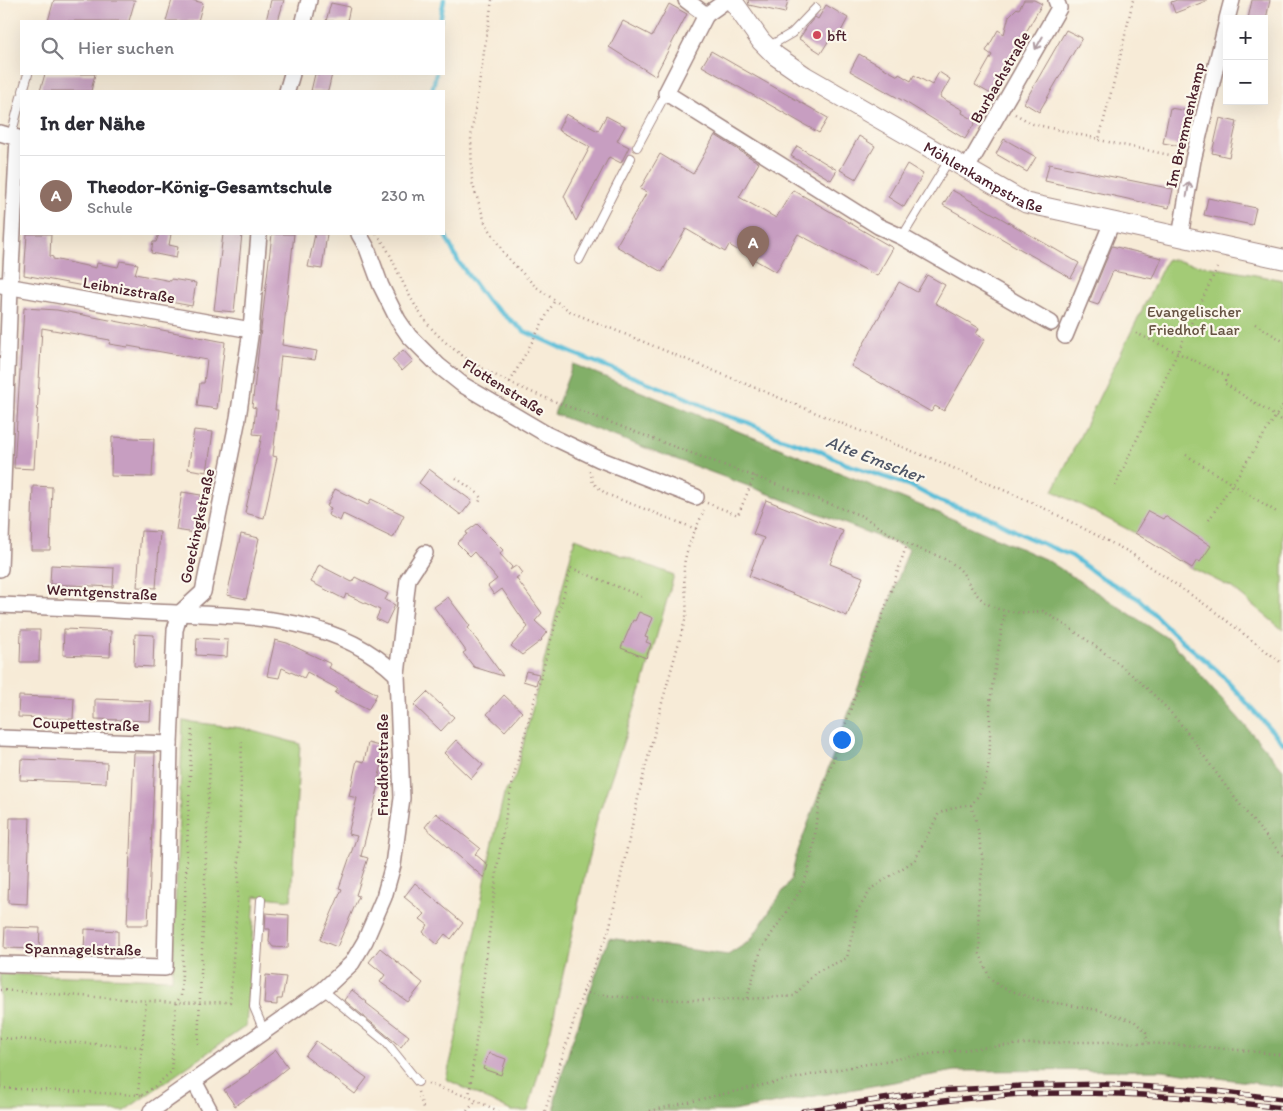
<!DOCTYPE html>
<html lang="de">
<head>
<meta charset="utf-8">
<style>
  :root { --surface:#fff; --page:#f2f2f3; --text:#2b2b33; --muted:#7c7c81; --line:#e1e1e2; --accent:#1a73e8 }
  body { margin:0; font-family:Itim,sans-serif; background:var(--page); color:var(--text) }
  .controls { position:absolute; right:15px; top:15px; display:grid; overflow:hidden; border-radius:0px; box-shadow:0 5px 20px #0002 }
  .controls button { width:45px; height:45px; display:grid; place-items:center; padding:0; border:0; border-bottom:1px solid var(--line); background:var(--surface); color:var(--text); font:25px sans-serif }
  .you { position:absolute; left:841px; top:739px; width:18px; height:18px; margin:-12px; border:4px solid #fff; border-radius:50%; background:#1a73e8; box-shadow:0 0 0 8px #1a73e833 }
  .badge { display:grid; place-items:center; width:32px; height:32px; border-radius:50%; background:var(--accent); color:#fff; font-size:16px; font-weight:700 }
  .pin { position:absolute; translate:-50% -41px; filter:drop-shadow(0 1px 2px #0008) }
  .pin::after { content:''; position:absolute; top:26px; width:18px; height:15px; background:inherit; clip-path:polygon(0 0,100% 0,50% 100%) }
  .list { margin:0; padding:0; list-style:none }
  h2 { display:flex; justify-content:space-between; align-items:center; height:65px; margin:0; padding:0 20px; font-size:21px }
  h2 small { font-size:16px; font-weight:400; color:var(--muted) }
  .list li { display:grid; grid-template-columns:32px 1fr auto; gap:15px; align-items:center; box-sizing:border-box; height:80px; padding:0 20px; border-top:1px solid var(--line) }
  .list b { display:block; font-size:19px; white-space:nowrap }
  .list p { margin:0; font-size:16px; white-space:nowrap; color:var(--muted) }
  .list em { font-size:16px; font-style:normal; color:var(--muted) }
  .icon { flex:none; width:28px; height:28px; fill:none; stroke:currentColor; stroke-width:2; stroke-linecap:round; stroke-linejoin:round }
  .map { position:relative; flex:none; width:1283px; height:1111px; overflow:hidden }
  .search { position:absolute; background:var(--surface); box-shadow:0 5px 20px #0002; left:20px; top:20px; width:425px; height:55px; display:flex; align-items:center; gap:12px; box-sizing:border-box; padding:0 18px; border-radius:0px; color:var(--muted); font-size:19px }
  .panel { position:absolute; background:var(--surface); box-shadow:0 5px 20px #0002; left:20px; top:90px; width:425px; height:145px; border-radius:0px }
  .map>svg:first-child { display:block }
  .green { fill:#a3cb76; stroke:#767550 }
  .forest { fill:#82af67; stroke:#666749 }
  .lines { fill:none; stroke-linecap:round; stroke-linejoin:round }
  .stream { stroke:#5abed8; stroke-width:4.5 }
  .building { fill:#c79ec1 }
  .service-casing { stroke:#a08581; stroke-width:10 }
  .minor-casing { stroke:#a08581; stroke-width:18 }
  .tertiary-casing { stroke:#a08581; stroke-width:21 }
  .path { stroke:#a08581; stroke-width:2.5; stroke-dasharray:1 4; stroke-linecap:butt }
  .service { stroke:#fff; stroke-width:8 }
  .minor { stroke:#fff; stroke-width:15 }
  .tertiary { stroke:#fff; stroke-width:19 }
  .rail-casing { stroke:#4a1f2b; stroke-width:5.5 }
  .rail { stroke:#fbf7ec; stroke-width:4; stroke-dasharray:11; stroke-linecap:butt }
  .oneway { stroke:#ae9aa0 }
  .poi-dot { fill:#d1495b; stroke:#fbf7ec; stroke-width:2 }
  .labels { text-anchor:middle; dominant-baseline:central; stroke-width:4.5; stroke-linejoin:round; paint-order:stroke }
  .poi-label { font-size:16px; fill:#4a1f2b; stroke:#fbf7ec; text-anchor:start }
  .street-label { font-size:16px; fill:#4a1f2b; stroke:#fbf7ec }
  .park-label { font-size:16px; fill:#655342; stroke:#fbf7ec }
  .water-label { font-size:18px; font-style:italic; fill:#505768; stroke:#fbf7ec }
</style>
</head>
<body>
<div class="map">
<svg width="1283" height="1111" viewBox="0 0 1283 1111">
  <rect width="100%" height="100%" fill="#fbf7ec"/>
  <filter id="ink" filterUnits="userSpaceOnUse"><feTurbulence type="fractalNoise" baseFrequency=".02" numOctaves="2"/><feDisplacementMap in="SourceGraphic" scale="10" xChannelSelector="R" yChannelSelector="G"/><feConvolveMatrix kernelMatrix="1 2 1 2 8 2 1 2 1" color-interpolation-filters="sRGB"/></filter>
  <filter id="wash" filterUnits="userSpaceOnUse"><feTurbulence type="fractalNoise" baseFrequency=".0096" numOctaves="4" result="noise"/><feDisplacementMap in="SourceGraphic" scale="20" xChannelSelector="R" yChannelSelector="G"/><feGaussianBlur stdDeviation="1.12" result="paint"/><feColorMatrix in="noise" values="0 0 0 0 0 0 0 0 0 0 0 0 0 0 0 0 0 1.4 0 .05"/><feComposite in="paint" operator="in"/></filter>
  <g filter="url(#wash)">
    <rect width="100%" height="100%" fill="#f7ebd7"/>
    <g class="green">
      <path d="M1167,259L1283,280V630L1232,588L1192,568L1135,533L1053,491Z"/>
      <path d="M575,538L674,575L643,684L597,819L551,1029L528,1111H511L446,1079L455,1043L490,855L504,794L515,777Z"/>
      <path d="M183,721L242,728L300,744L291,900L255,896L246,1026L124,1111H0V974L172,979Z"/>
    </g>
    <path class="forest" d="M573,364L939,513L1047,560L1170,640L1283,769V1087L1162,1070L955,1071L732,1111H555V1100L570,1047L609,938L728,955L750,941L791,879L796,856L909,549L759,490L554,414Z"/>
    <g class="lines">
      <g class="stream">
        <path d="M440,21L444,0"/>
        <path d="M432,91L436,74"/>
        <path d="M444,233L458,261L487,301L524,331L572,353L685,397L721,414L747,422L780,438L818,450L846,464L911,486L939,501L988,517L1027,537L1072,556L1099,576L1139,599L1172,632L1218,671L1283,743"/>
      </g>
    </g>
    <g id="blocks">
      <g class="building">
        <path d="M54,0H135L129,21H48Z"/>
        <path d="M172,0H192L203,3L198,21H166Z"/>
        <path d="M271,0H284L278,21H266Z"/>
        <path d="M748,0H788L785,13L749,5Z"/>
        <path d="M1024,0H1034L1042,4L991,94L975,85L992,55L986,51L998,30L1004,34L1009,16L1017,8L1019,9Z"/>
        <path d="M1177,0H1206V1L1175,13L1171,2Z"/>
        <path d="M1252,0H1270L1266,19H1248Z"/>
        <path d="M331,3L350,7L347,21H326Z"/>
        <path d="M669,4L687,14L655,76L609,47L623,21L652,36Z"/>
        <path d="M826,5L848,18L839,35L834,32L821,53L799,39L809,24L815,17L818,19Z"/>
        <path d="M1066,30L1082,38L1039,112L1024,103Z"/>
        <path d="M711,51L828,118L819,133L702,66Z"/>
        <path d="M859,54L898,76L899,74L911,81L914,75L932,85L939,72L950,79L940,97L963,110L962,113L976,121L965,139L907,103L850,71Z"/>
        <path d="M45,74H95L91,91H40Z"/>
        <path d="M315,74H332L328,91H311Z"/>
        <path d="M1170,108L1188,111L1180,146L1163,143Z"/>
        <path d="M566,114L598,131L606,116L625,126L617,141L629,147L621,163L609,157L576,221L564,196L590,147L558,130Z"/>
        <path d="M1220,118L1237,122L1229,157L1212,153Z"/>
        <path d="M715,135L759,163L739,197L776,218L793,190L893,248L877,276L798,234L776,272L729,245L725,252L686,229L662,272L616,246L647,192L640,189L660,154L693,174Z"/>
        <path d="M859,136L875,146L856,179L840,170Z"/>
        <path d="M1004,139L1036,157L1027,172L996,154Z"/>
        <path d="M797,146L837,170L831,180L791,156Z"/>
        <path d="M907,164L923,174L904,207L888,197Z"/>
        <path d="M1049,164L1173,189L1169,208L1045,181Z"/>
        <path d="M952,190L1079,263L1071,278L943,205Z"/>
        <path d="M1208,198L1256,208L1252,225L1204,215Z"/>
        <path d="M27,234H51L50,256L53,257V259L96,268L97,263L118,267L120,261L138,264L135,274L171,281V279L196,283L192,306L24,275Z"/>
        <path d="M159,234H171L169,245L178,247L176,258L151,253L153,242H156Z"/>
        <path d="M223,234H242L234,312L214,310Z"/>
        <path d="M272,234H294L282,345L317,351L315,360L281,356L275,410H278L273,456L277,457L264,518L245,513L262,435L253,434L256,408L252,407Z"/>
        <path d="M315,234H327L322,269L308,267Z"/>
        <path d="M1112,246L1162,258L1153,279L1113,271L1098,305L1089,302Z"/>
        <path d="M927,275L945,285L935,303L979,328L976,334L985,339L944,411L935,406L931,412L851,366L899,282L917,292Z"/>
        <path d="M24,308L57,310L225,342L217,409L197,406L200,383H204L207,360L128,346V347L109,344L110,340L42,328L34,469L14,468Z"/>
        <path d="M403,350L413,361L402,371L392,360Z"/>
        <path d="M194,430L213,432L207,472L188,469Z"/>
        <path d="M112,437L154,439L152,477L111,476Z"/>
        <path d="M429,469L472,501L461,515L419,483Z"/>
        <path d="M33,486L52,487L50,550H31Z"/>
        <path d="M335,489L368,505L371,499L404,515L393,538L343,514L340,521L328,515L331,508L327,506Z"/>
        <path d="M182,492L201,495L195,533L176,530Z"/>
        <path d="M766,500L843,531L830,564L863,577L847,616L749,576L764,538L753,534Z"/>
        <path d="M1148,511L1163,519L1165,516L1211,546L1200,562L1197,560L1192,568L1135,533Z"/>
        <path d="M477,524L503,550L500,554L512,567L510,570L517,565L523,573L516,578L542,613L535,621L547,632L541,639L542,640L522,655L511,646L528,627L502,589L494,595L488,586L497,579L474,552L470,556L457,543L467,534L466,532Z"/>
        <path d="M141,531L160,532L156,588L137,587Z"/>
        <path d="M241,534L259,538L246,599L227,595Z"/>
        <path d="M51,565L114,568L113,587L50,584Z"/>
        <path d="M319,565L352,582L355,577L388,594L385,600L395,605L386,624L376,619L380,610L346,594L344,599L311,582Z"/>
        <path d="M448,597L470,626L468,628L503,676L474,667L463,653L466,651L434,607Z"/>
        <path d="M639,612L653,618L645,637L648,638L646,642L651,644L646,658L621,648L633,620L635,621Z"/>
        <path d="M64,629L111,631L110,657L63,655Z"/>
        <path d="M21,630H40L39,662H20Z"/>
        <path d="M135,634L154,635L153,667L134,666Z"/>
        <path d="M197,638L228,640L227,657L196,655Z"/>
        <path d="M275,640L287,643L331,664L329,668L377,694L368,710L335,693L338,689L307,672L304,678L282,668L279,678L267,676Z"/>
        <path d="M526,671L539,674L536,685L523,681Z"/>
        <path d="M427,692L454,717L441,731L414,705Z"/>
        <path d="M504,695L522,712L505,731L487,714Z"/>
        <path d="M19,696L74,698L73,719L18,717Z"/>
        <path d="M95,699L151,701L150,721L95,719Z"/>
        <path d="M456,740L483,765L471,779L444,753Z"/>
        <path d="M368,743L386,748L377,784L379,785L361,856L368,858L356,895L359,896L337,947L320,940L342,889L339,888L357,836L348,834L357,798L349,796L357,760L364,762Z"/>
        <path d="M134,753H155L148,925H127Z"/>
        <path d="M21,759L107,763L106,783L20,780Z"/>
        <path d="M436,813L480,848L475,854L488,865L484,878L425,827Z"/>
        <path d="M10,818H30L27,904L8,903Z"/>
        <path d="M415,883L463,923L451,939L445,934L437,944L423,932L428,925L420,919L425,914L404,897Z"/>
        <path d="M266,913L289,915L288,948L273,947L269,942L270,929H265Z"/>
        <path d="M5,927L40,928L39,949L4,948Z"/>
        <path d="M85,929L118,931V952L84,951Z"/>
        <path d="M380,948L423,983L408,1002L380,982L385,975L369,962Z"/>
        <path d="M266,975L286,977L282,999H277V1005L264,1004Z"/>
        <path d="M352,990L367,1002L366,1003L409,1036L401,1047L344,1000Z"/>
        <path d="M316,1041L367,1078L355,1094L305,1056Z"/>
        <path d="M276,1050L288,1067L261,1089L235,1106L224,1090L250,1072L249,1071Z"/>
        <path d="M489,1053L506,1059L501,1075L483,1069Z"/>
      </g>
    </g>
  </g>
  <g filter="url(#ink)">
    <use href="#blocks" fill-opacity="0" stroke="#a08581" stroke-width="1"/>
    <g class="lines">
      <defs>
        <g id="service">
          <path d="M768,47L792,33L816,8"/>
          <path d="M23,91L28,74"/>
          <path d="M11,136L21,97"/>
          <path d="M637,147L666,93"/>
          <path d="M902,237L949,160"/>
          <path d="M579,260L631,158"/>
          <path d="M261,900L254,1007L264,1031"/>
          <path d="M323,990L386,1042L418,1082"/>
        </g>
        <g id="minor">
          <path d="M686,0L706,15L727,0"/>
          <path d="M706,15L666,93L878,226L902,237L1051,323"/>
          <path d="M1227,19L1232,0"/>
          <path d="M304,21L309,0"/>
          <path d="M287,91L292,74"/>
          <path d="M0,133L21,139"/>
          <path d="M966,170L1059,8L1056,0"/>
          <path d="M359,234L367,248L381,286L398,320L409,336L439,366L463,385L546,434L599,459L696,497"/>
          <path d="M1180,237L1193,160L1227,21"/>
          <path d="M1,285L251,330"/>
          <path d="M1065,336L1112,222"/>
          <path d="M0,569L10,287L18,138"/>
          <path d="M0,605C51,607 102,609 152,612C235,616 334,612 397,675"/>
          <path d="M0,738L170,744"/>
          <path d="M0,964L165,968L170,744L175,630L180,613L203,592L238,418L251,330L259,234"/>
          <path d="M194,1081L210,1111"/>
          <path d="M151,1111L323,990L352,963L365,941L384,897L393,865L402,798L397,675L408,579L425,553"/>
        </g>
        <g id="tertiary">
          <path id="s1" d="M732,0L761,41L776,56L805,76L1026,203L1283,259"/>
        </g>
      </defs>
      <use href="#service" class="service-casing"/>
      <use href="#minor" class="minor-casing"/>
      <use href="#tertiary" class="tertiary-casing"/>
      <g class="path">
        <path d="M492,0L471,137L472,182L485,222L505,255L535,286L571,312L848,426L935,460L1038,505L1129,552L1210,608L1283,664"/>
        <path d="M1015,114L1033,124L1099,139L1119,62L1133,0"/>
        <path d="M1099,140L1179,157"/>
        <path d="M376,234C386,244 391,257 397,270C408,294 421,320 442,339C485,379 552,400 607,421C691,454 777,484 862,516C877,525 892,536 908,544C921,551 937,554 950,562C966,572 964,578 974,591C991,614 1017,614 1043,611C1094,643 1145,680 1183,727C1194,740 1202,754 1212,767C1234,798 1258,828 1283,856"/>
        <path d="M1255,324L1283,341"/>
        <path d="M1136,333L1227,376L1224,383L1283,421"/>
        <path d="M510,382L555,300"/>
        <path d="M1186,455L1278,513"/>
        <path d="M590,471L593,483L606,494L696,529"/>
        <path d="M456,478L477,493L481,498L478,505"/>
        <path d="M1115,486L1217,268"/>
        <path d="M707,503L738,515L755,475"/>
        <path d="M1209,520L1283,405"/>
        <path d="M971,805L977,824L983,862L978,905L980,954L990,979L1003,988L1038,1000L1098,1010L1134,1021L1146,1032L1147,1042"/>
        <path d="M0,990L176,1003L230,1002L238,889L242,739"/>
        <path d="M583,992L609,930L641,785L663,699L686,617C688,600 683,584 684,566C686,547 697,527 704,510"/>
        <path d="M747,998L761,950L800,891L809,870L815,836L816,821L821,796L907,544"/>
        <path d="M0,1038L141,1047"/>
        <path d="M198,1044L211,738"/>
        <path d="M428,1084L469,1097L498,1111"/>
        <path d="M0,1088L142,1095"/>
        <path d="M418,1092L424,1111"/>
        <path d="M138,1094L146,1001"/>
        <path d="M142,1095L154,1087L171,1072L176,1003L181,996L192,728"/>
        <path d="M469,1097L498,862L508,803L517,763L571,568L643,597"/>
        <path d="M467,1111L476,1101"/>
        <path d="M545,1111L583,992C653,1003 724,1001 794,996L816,972L847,958L857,911L872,888L915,860L939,813L959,806L971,805C998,775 987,732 991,695C995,667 1000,639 1005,612"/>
        <path d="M650,1111C762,1085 874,1058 989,1047C1058,1040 1127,1041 1196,1046C1225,1049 1254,1051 1283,1055"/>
      </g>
      <use href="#service" class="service"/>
      <use href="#minor" class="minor"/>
      <use href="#tertiary" class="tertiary"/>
      <defs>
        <g id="rail">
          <path d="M803,1111L937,1091L1021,1086L1103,1084L1216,1091L1283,1099"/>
          <path d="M862,1111C915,1104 968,1097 1021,1094C1108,1090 1197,1097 1283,1108"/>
        </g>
      </defs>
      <use href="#rail" class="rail-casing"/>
      <use href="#rail" class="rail"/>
    </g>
    <defs><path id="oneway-shaft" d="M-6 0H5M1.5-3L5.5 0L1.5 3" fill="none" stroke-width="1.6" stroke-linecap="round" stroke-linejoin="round" transform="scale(1.25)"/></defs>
    <g class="oneway">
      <use href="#oneway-shaft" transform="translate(1039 43) rotate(120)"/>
      <use href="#oneway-shaft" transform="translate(1188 189) rotate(-80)"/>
    </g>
  </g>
  <circle class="poi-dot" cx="817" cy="35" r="5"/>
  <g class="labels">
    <g class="poi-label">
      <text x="827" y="35">bft</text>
    </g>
    <g class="street-label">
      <text transform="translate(1000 77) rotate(-60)">Burbachstraße</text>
      <text transform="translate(1185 125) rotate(-77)">Im Bremmenkamp</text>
      <text stroke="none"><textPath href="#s1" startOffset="312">Möhlenkampstraße</textPath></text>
      <text transform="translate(129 290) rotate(10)">Leibnizstraße</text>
      <text transform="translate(504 387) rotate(32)">Flottenstraße</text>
      <text transform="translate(197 526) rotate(-78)">Goeckingkstraße</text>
      <text transform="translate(102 592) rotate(3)">Werntgenstraße</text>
      <text transform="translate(86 724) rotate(2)">Coupettestraße</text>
      <text transform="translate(382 765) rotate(-90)">Friedhofstraße</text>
      <text transform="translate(83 949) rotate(1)">Spannagelstraße</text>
    </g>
    <g class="park-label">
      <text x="1194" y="311">Evangelischer<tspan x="1194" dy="18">Friedhof Laar</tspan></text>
    </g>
    <g class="water-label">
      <text transform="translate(875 459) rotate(21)">Alte Emscher</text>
    </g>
  </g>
</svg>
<div class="controls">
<button>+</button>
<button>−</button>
</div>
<div class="you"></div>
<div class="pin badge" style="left:753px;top:267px;background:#8d6e63">A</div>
<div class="search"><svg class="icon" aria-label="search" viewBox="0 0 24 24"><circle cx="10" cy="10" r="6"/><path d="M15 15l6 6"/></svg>Hier suchen</div>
<section class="panel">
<h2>In der Nähe<small></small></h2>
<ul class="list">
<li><span class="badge" style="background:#8d6e63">A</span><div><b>Theodor-König-Gesamtschule</b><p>Schule</p></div><em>230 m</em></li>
</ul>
</section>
</div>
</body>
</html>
